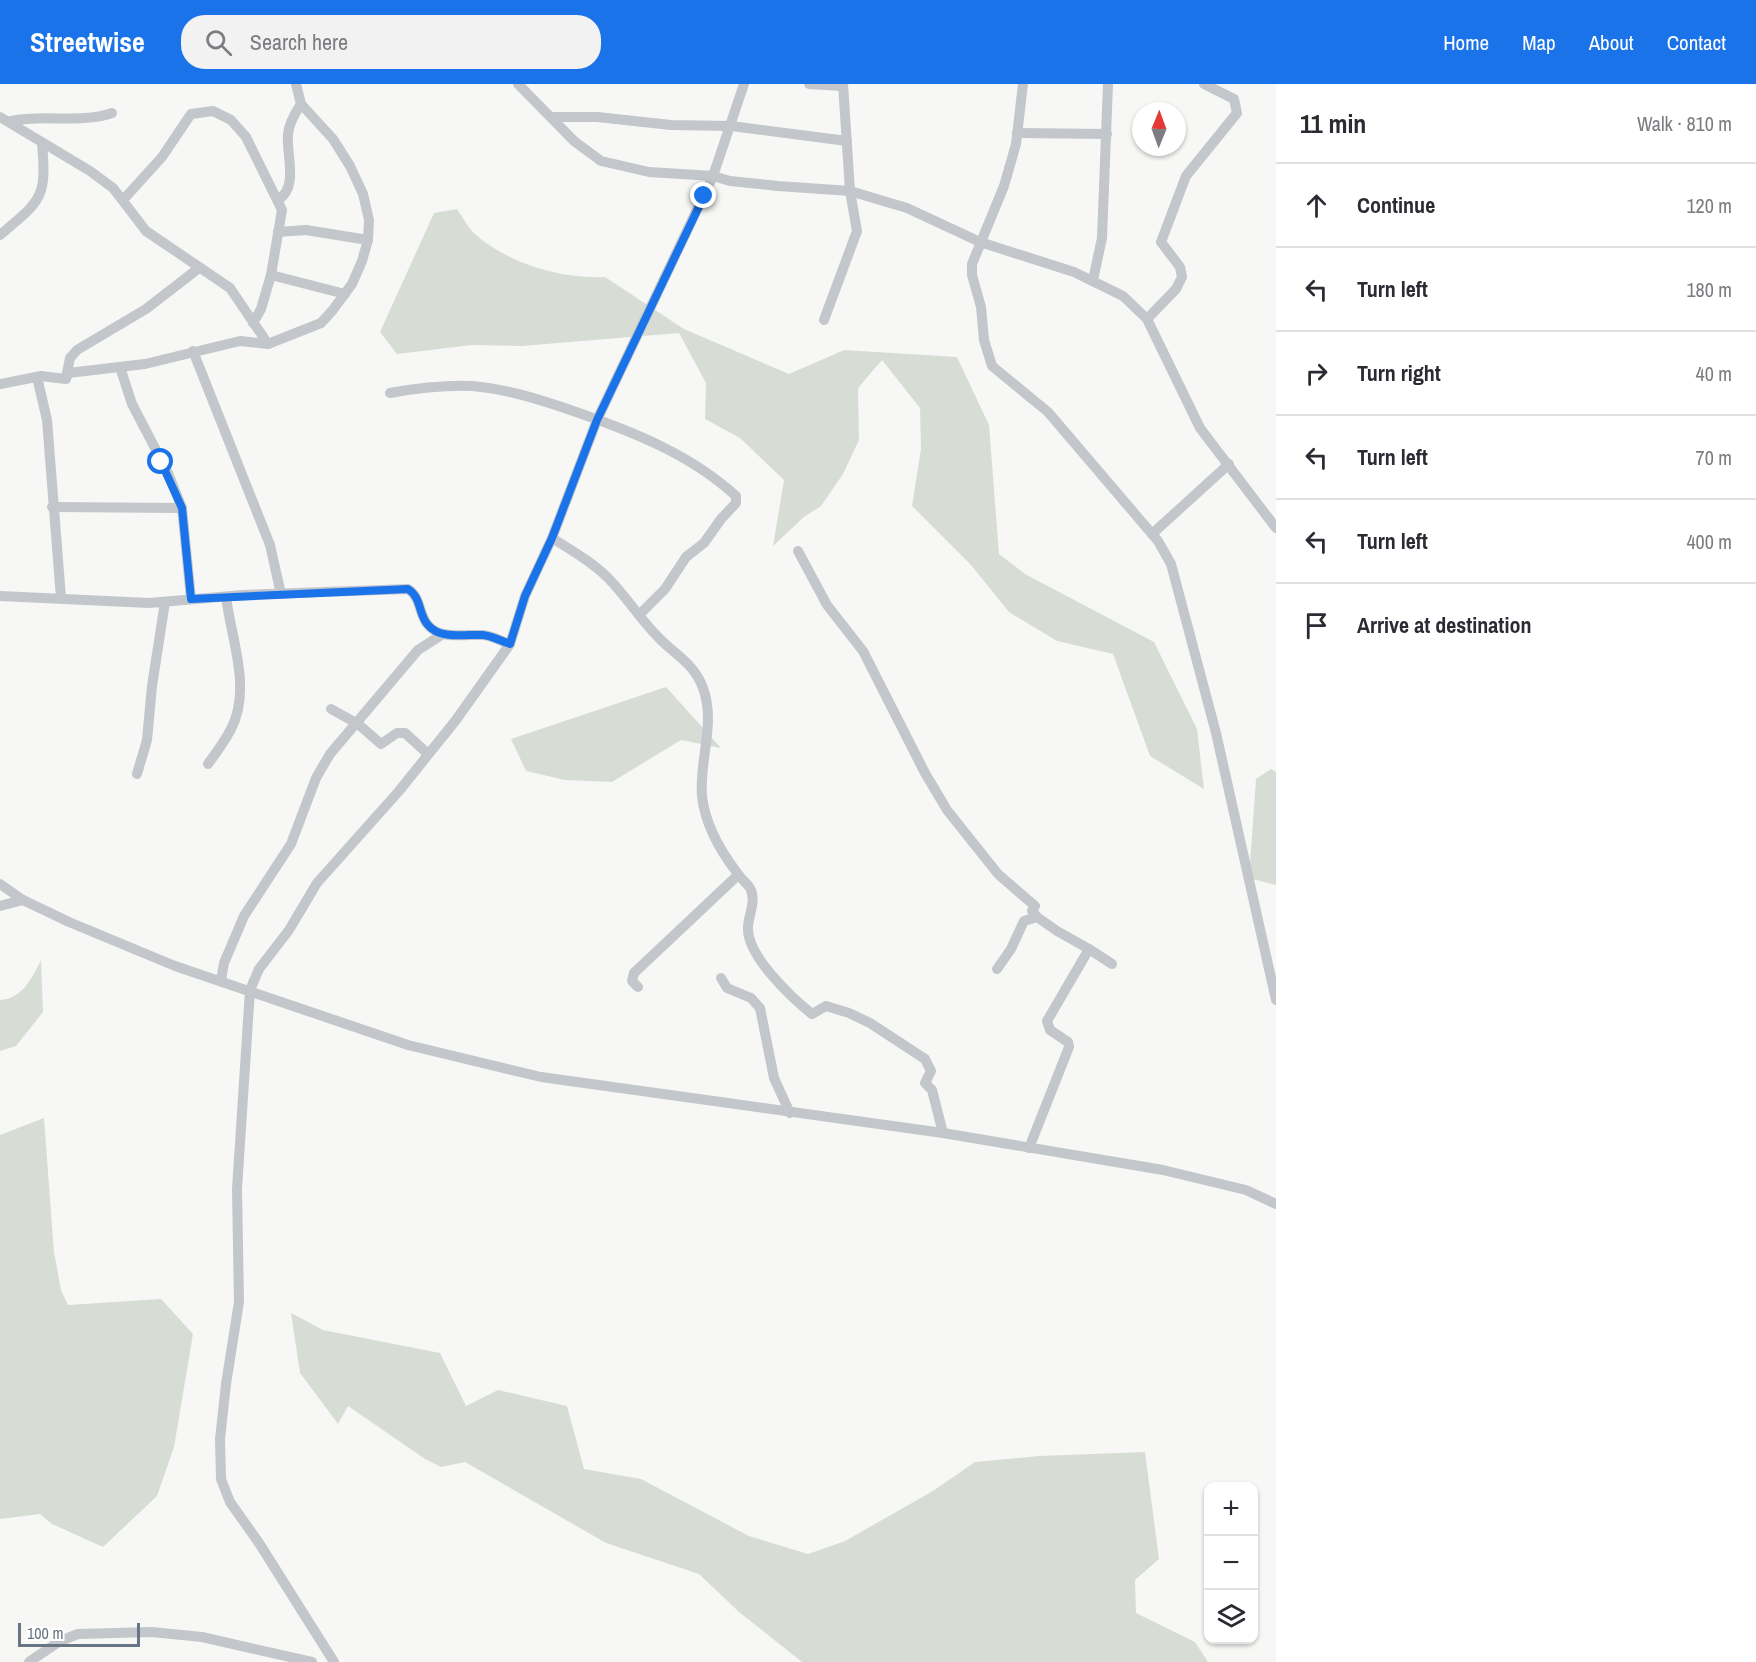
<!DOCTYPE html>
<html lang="en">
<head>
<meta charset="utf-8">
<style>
  :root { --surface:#fff; --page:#f2f2f3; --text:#2b2b33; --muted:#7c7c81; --line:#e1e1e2; --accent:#1a73e8 }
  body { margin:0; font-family:"Archivo Narrow",sans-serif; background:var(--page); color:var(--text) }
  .controls { position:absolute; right:18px; bottom:18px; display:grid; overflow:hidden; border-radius:12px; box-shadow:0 2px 4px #0004 }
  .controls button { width:54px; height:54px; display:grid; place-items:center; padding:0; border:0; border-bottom:2px solid var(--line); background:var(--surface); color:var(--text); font:30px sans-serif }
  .compass { position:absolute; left:1132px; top:18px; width:54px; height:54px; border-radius:50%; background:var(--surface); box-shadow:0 2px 4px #0004; rotate:1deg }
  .scale { position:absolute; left:18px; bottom:15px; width:122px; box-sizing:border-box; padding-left:6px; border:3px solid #687585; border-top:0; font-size:16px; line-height:21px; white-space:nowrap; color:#687585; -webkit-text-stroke:4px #fff; paint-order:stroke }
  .stop { position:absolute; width:18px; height:18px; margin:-14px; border:4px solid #1a73e8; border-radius:50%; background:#fff }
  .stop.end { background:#1a73e8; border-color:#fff; box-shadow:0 2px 6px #0008 }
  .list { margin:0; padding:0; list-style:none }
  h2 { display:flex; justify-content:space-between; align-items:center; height:78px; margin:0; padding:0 24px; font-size:26px }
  h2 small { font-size:20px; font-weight:400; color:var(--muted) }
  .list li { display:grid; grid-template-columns:39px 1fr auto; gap:18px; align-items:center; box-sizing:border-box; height:84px; padding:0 24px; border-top:2px solid var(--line) }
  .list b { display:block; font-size:22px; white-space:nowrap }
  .list em { font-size:20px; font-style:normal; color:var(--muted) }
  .icon { flex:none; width:33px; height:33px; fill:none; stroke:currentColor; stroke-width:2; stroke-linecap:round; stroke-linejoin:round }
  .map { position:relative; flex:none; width:1276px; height:1578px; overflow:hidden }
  header { display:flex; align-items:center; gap:36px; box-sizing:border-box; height:84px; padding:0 30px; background:var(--accent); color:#fff }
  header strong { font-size:28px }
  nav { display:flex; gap:33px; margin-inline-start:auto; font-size:21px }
  .search { width:420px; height:54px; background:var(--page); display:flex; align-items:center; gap:15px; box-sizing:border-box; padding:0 21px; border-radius:24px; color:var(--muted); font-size:22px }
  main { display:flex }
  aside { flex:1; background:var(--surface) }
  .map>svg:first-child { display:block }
  .green { fill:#d7ddd4 }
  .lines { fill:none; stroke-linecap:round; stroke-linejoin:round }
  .minor { stroke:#c3c6ca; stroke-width:10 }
  .route { stroke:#1a73e8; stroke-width:8 }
</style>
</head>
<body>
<header>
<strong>Streetwise</strong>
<div class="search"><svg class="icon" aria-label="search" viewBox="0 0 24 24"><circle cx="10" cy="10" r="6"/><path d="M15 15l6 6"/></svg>Search here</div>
<nav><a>Home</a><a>Map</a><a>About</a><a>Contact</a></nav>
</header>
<main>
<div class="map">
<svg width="1276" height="1578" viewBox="0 0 1276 1578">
  <rect width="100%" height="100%" fill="#f7f8f5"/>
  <g class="green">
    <path d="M457,125C463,133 468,144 476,151C510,180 561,195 605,193L684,245L789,290L844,266L957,273L989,341L999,470L1025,490L1154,558L1197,645L1204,705L1150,672L1113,570L1057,557L1009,528L971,481L912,422L921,365L920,324L882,276L858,304L859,356L843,390L821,422L804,433L773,462L784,396L740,354L705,335L706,299L679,249L522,262L472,261L397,270L380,248L434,129Z"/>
    <path d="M666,603L721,664L681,656L612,698L565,696L526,687L511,655Z"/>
    <path d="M1271,685L1276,688V801L1249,794L1256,695Z"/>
    <path d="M41,876L43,928L16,962L0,967V916C22,915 32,894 41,876Z"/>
    <path d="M44,1034L54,1168L61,1206L68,1221L161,1215L193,1250L174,1363L157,1412L103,1463L52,1440L40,1430L0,1435V1051Z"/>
    <path d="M291,1229L323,1246L440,1269L466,1322L498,1306L567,1322L584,1385L641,1395L749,1452L808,1470L845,1457L933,1407L975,1378L1039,1372L1145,1368L1159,1475L1135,1496L1136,1529L1195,1558L1208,1578H802L739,1528L699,1490L606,1459L465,1378L441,1383L425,1375L348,1322L338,1340L300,1289Z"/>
  </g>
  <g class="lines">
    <g class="minor">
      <path d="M518,0L574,57L601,77L649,88L713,92L730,97L778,102L850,107L907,124L980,158L1074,188L1123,212L1147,235L1200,344L1276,444"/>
      <path d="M809,0L843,2"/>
      <path d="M1023,0L1016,60L1004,102L972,180V191L981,223L984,256L992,282L1048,328L1158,457L1171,480L1216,649L1276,916"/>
      <path d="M0,33L90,87L113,104L146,147L230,204L268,260"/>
      <path d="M552,33H597L671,41L731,42L847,57"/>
      <path d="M11,37C44,30 80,40 112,29"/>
      <path d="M1017,49L1107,50"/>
      <path d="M123,116L162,73L191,30L213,27L231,36L246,53L282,126L271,191L261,225L253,239"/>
      <path d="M278,116C299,103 286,71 288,50C289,39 295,29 301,20"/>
      <path d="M278,148L306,146L368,156"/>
      <path d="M0,151C41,116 47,115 42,59"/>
      <path d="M271,191L345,210"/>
      <path d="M1093,196L1102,154L1108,0"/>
      <path d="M1147,235L1176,205L1182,193L1180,183L1161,158L1186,92L1237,29L1234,15L1204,0"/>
      <path d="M824,236L857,147L850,107L843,0"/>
      <path d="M193,267L270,461L281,510"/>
      <path d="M120,283L132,320L168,389L182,424L191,515"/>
      <path d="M37,293L47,336L61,514"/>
      <path d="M66,294L70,274L77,266L146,225L199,184"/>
      <path d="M0,300L41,292L66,295L68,289L145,280L240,257L268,260L321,239L332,227L352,200L362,177L368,156L369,136L363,110L350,82L333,55L301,20L296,0"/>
      <path d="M390,309C418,304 444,301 472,302C508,305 545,317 579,329C636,349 691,371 736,412V419L721,435L704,459L686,473L665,505L639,531"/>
      <path d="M52,423L182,424"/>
      <path d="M1152,450L1229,380"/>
      <path d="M552,454C571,466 592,478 608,494C626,512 640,535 658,553C675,571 694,579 703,604C716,639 699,676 702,712C705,741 721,768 738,790C741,795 747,799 750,804C757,817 748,831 748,844C747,872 792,914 812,930L826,922L849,929L870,939L925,975L931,987L925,999L932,1006L943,1049"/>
      <path d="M798,467L827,521L863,567L925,689L947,726L998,790L1035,822L1032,827L1037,833L1024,837L1011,865L997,885"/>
      <path d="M0,512L149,519L243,511L408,505C422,514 418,530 428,541C440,556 466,550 483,551C493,552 501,557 510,560"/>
      <path d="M331,625L358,640L381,660L397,649H405L428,670"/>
      <path d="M208,680C216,669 225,657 231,645C252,605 231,554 226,513"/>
      <path d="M137,690L147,656L152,602L165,518"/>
      <path d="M0,800L23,816L69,838L175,882L408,961L541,993L943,1049L1163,1086L1246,1106L1276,1120"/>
      <path d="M0,822L23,816"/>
      <path d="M1089,865L1112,880"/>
      <path d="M721,894L727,904L751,914L760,924L774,994L790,1029"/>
      <path d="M221,896L224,879L244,832L291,760L316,694L330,670L418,566L443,550"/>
      <path d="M638,903L632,897L634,889L738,791"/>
      <path d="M1029,1064L1069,963L1068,958L1050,946L1047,937L1089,865L1057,847L1037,833"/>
      <path d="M29,1578L60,1557L78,1550L152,1548L202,1553L312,1578"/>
      <path d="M334,1578L259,1459L230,1418L221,1395L220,1355L226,1300L239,1218L237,1105L250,906L259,885L289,846L317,799L399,707L456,636L510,560L525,512L552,454L597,336L713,92L744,0"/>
    </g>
  </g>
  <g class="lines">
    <path class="route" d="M161,378L182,424L191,515L408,505C422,514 418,530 428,541C440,556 466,550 483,551C492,552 501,557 510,560L525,512L552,454L597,336L704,112"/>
  </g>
</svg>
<div class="controls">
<button>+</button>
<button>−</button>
<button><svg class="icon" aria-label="layers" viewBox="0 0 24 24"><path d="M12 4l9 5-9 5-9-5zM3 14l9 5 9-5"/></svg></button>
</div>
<svg class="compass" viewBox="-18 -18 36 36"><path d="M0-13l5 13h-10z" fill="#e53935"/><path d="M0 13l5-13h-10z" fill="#7c7c81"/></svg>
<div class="scale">100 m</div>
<div class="stop" style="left:161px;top:378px"></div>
<div class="stop end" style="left:704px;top:112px"></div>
</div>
<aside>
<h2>11 min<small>Walk · 810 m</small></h2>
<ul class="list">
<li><svg class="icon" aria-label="ahead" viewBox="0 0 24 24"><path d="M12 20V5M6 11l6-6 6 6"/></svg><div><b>Continue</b></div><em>120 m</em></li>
<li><svg class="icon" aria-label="left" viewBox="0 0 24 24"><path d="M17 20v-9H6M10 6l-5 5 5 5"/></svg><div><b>Turn left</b></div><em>180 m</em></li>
<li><svg class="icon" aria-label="right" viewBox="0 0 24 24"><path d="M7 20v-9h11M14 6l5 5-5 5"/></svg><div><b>Turn right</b></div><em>40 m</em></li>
<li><svg class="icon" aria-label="left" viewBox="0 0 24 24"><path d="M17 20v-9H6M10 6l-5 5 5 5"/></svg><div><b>Turn left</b></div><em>70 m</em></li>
<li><svg class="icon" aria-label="left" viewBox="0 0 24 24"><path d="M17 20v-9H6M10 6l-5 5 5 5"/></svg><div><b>Turn left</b></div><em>400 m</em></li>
<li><svg class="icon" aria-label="arrive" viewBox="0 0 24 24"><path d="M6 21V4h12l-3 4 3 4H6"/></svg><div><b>Arrive at destination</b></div></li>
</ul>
</aside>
</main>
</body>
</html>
